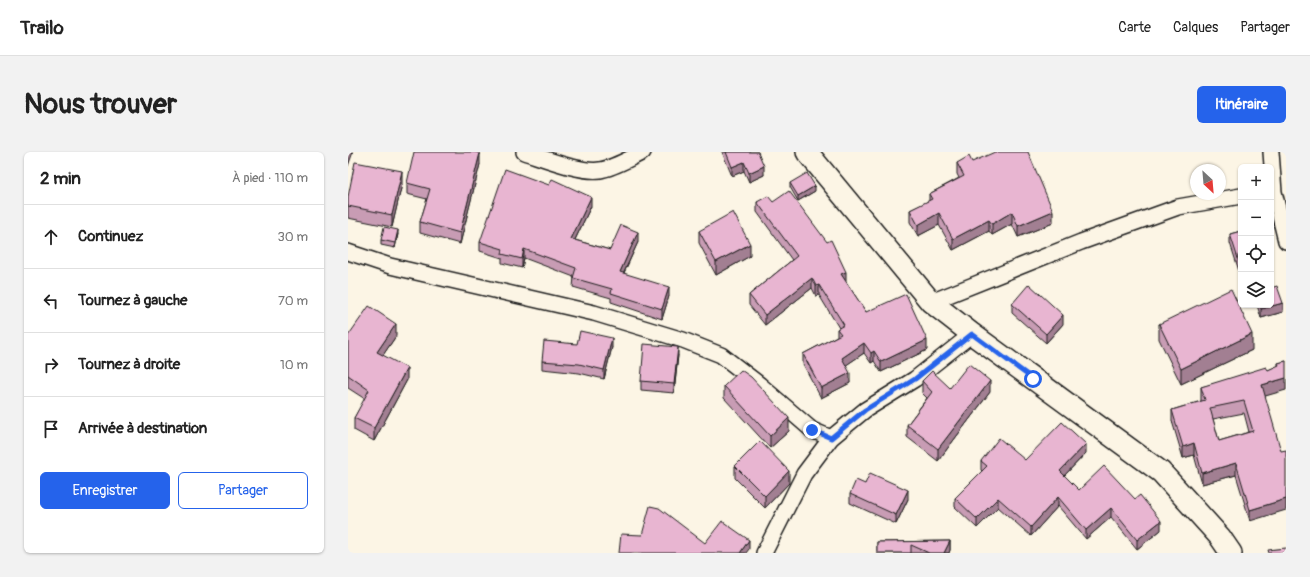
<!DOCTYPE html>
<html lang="fr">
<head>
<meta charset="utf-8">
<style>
  :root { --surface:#fff; --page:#f2f2f2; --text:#222; --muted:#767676; --line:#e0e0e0; --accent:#2563eb }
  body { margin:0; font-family:Pangolin,sans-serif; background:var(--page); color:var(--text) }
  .controls { position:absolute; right:12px; top:12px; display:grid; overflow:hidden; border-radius:6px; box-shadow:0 1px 3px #0004 }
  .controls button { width:36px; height:36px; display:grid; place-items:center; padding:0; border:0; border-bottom:1px solid var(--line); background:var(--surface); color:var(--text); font:20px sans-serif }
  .compass { position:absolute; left:842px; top:12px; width:36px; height:36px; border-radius:50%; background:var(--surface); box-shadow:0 1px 3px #0004; rotate:154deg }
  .stop { position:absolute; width:12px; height:12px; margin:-9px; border:3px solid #2563eb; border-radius:50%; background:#fff }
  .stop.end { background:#2563eb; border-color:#fff; box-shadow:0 1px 4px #0008 }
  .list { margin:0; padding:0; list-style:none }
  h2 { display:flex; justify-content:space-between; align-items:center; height:52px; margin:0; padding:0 16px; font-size:17px }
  h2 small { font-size:13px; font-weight:400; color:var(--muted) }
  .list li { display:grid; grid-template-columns:26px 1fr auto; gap:12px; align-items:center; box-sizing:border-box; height:64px; padding:0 16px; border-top:1px solid var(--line) }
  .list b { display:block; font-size:15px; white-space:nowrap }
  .list em { font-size:13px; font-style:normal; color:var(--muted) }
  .actions { display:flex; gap:8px; padding:12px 16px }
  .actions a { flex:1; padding:9px 0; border:1px solid var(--accent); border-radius:6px; text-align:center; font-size:14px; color:var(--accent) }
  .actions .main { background:var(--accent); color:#fff }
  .icon { flex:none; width:22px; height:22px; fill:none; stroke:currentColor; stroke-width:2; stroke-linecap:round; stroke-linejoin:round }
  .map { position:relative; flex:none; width:938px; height:401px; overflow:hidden; border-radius:6px }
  header { display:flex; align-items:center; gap:24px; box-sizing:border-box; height:56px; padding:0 20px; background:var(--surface); border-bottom:1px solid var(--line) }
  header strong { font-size:19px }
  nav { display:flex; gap:22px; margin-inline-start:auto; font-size:14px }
  .intro { display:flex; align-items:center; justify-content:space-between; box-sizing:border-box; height:96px; padding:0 24px }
  h1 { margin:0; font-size:28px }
  .button { padding:10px 18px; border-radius:6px; background:var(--accent); color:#fff; font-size:14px; font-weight:700 }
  main { display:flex; gap:24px; padding:0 24px }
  aside { flex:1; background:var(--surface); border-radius:6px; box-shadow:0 1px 3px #0004 }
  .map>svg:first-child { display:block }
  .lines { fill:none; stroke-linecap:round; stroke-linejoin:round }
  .street-casing { stroke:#1c1c1c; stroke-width:18 }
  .secondary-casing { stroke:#1c1c1c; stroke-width:24 }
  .street { stroke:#fcf5e5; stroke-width:15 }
  .secondary { stroke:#fcf5e5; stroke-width:21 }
  .wall { fill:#c89cb4; stroke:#1c1c1c; fill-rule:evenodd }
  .shaded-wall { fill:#a27f92; stroke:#1c1c1c }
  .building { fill:#e8b5d1; stroke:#1c1c1c; fill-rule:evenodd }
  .route { stroke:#2563eb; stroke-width:5 }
</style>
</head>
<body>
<header>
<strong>Trailo</strong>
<nav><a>Carte</a><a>Calques</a><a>Partager</a></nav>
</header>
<div class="intro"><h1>Nous trouver</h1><a class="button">Itinéraire</a></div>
<main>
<aside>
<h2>2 min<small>À pied · 110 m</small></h2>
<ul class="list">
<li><svg class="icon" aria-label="ahead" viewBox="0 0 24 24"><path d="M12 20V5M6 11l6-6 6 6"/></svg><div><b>Continuez</b></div><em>30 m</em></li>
<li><svg class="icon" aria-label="left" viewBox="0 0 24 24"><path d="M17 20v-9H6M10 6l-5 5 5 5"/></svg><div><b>Tournez à gauche</b></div><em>70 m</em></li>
<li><svg class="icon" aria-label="right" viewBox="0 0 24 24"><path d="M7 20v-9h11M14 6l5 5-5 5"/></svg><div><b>Tournez à droite</b></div><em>10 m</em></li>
<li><svg class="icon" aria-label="arrive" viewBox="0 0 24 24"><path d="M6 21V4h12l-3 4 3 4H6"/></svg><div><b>Arrivée à destination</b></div></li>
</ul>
<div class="actions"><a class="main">Enregistrer</a><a>Partager</a></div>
</aside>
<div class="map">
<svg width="938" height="401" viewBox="0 0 938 401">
  <rect width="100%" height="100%" fill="#fcf5e5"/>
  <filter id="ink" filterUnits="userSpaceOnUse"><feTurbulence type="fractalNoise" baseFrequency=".025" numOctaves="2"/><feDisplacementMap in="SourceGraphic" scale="8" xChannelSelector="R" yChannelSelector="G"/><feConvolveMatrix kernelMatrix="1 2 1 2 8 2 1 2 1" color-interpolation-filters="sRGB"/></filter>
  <g filter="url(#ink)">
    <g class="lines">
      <defs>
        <g id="street">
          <path d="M176,0C195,6 233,21 252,18C266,16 282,6 295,0"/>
          <path d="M923,0L926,40L938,89"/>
          <path d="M0,100L42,114L246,161L335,188L373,203L412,233L464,278L483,286"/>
          <path d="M583,150L733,90L830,55L893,44"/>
          <path d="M416,401L456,322L483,286L517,258L567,227L624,182"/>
        </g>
        <path id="secondary" d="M459,0L583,150L624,182L813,320L872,385L883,401"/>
      </defs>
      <use href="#street" class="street-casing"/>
      <use href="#secondary" class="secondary-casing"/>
      <use href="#street" class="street"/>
      <use href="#secondary" class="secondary"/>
    </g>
    <g class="wall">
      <path d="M374,0H410L416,23L401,30L396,19L384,24Z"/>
      <path d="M624,10L705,71L670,85L664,72L644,83L641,79L605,98L591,73L570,84L562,70V58L581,49V42L611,26L609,22V11Z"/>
      <path d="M132,12L112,92L72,81V70L79,47L59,42V31Z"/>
      <path d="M442,31L467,39L450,49L442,35Z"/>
      <path d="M54,32L44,75L0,66V45Z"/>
      <path d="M409,50H425L498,130L518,160L579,198L533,220L526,209L523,211L516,201L498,213L502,231L473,246L455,212V202L489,184V177L491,176L471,143L468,144L464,136L417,173L401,153V143L444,108L409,60Z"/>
      <path d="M243,54L227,88L262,98L290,90L276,121L321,144L314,167L263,150V146L225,135L226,125L176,106L174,116L154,111V106L132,99V90Z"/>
      <path d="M351,79L402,104L368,123L351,91Z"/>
      <path d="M893,79V125L882,91V82Z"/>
      <path d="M50,82L47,96L33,93V88Z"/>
      <path d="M664,152L715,172L698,191L664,161Z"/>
      <path d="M909,153H923L935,160L913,166Z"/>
      <path d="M811,172L904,198L833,232L811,187Z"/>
      <path d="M0,184H48L35,203L59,228L26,289L6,278V266L17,247L0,236Z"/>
      <path d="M264,195L256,227L231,221L194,217V209Z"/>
      <path d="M330,203L326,241L293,238V229Z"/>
      <path d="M938,209L917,244L902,369L888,323L854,332L846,303L835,306L824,269V258L853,249V235L920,218L930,214V211ZM896,261L901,280L871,289L865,267Z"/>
      <path d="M574,229L602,236L642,240L590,309L559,285V273L579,246L574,241Z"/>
      <path d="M376,234L441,279L422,296L376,246Z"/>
      <path d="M738,301L716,324L731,338L813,378L789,397L763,365L738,387L710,354L683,384L650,355L629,376L607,355V346L634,319L633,318V309L677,308Z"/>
      <path d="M387,314L441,331L417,356L387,326Z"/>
      <path d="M517,332L560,347L548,372L502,351V342Z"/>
      <path d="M602,389V398L601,401H529V390Z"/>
    </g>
    <g class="shaded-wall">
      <path d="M1,0H5L0,14V2Z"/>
      <path d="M132,1V12L112,92V81Z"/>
      <path d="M396,10V19L384,24V15Z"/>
      <path d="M416,14V23L401,30V21Z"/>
      <path d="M54,19V32L44,75V63Z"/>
      <path d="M467,34V39L450,49V44Z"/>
      <path d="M243,45V54L223,96V87Z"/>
      <path d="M705,59V71L670,85V74Z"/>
      <path d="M664,60V72L644,83V72Z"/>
      <path d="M591,61V73L570,84V73Z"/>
      <path d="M641,68V79L605,98V87Z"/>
      <path d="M50,78V82L47,96V91Z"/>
      <path d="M290,80V90L272,129V120Z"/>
      <path d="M402,92V104L368,123V110Z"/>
      <path d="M176,97V106L174,116V107Z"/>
      <path d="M498,120V130L493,122Z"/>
      <path d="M464,126V136L417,173V163Z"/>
      <path d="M471,133V143L468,144V134Z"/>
      <path d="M321,135V144L314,167V157Z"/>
      <path d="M935,151V160L913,166V157Z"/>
      <path d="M715,163V172L698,191V182Z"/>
      <path d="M48,172V184L29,212V200Z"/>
      <path d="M904,182V198L833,232V217Z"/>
      <path d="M264,186V195L256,227V218Z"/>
      <path d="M579,188V198L533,220V210Z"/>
      <path d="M516,191V201L494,216V206Z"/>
      <path d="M330,195V203L326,241V232Z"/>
      <path d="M526,199V209L523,211V201Z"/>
      <path d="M59,216V228L26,289V276Z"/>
      <path d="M502,221V231L473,246V236Z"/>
      <path d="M938,226V238L914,245V233Z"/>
      <path d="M642,229V240L590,309V297Z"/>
      <path d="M441,266V279L422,296V284Z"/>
      <path d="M846,291V303L835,306V295Z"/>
      <path d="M738,292V301L712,328V319Z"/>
      <path d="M888,311V323L854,332V321Z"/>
      <path d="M441,319V331L417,356V344Z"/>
      <path d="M560,338V347L548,372V363Z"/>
      <path d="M710,345V354L683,384V375Z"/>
      <path d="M650,346V355L629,376V367Z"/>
      <path d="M938,347V358L902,369V358Z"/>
      <path d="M763,356V365L738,387V378Z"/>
      <path d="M813,369V378L789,397V388Z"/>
      <path d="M401,388V397L398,401H392Z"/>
      <path d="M602,389V398L601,401H596Z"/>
    </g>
    <g class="building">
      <path d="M66,0H126L132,1L112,81L72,70L82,37L59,31Z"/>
      <path d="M378,0H410L416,14L401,21L396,10L384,15Z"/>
      <path d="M647,0H680L705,59L670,74L664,60L644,72L641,68L605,87L591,61L570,73L562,58L584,47L581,42L616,24L609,11L621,4L624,10Z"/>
      <path d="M7,10L54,19L44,63L0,54V45Z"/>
      <path d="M157,17L201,33L204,27L243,45L223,87L262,98L273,73L290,80L272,120L321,135L314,157L263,141L264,137L225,126L228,116L176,97L174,107L154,102L155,97L132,90Z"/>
      <path d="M459,21L467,34L450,44L442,31Z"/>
      <path d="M441,39L479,90L483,88L498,120L493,122L518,160L558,142L579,188L533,210L526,199L523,201L516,191L494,206L502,221L473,236L455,202L493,182L489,177L496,173L471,133L468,134L464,126L417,163L401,143L449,104L409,50L420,44L425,50Z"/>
      <path d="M385,60L402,92L368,110L351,79Z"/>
      <path d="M36,75L50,78L47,91L33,88Z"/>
      <path d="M893,79V116L882,82Z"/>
      <path d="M681,132L715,163L698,182L664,152Z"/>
      <path d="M929,134L935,151L913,157L912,153H923V136Z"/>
      <path d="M883,137L904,182L833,217L811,172Z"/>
      <path d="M21,154L48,172L29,200L59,216L26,276L6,266L21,238L0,223V184Z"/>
      <path d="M232,179L264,186L256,218L231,212L194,209L196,189L229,192Z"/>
      <path d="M296,192L330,195L326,232L293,229Z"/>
      <path d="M938,209V226L914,233L933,299L938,298V347L902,358L888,311L854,321L846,291L835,295L824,258L857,248L853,235L918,215L920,218L931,213L930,211ZM896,249L905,279L871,289L862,256Z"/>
      <path d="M621,212L642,229L590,297L559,273L584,240L574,229L584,219L602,236Z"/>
      <path d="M393,218L403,225L441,266L422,284L376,234Z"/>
      <path d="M714,270L738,292L712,319L731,338L756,314L787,347L792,343L813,369L789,388L763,356L738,378L710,345L683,375L650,346L629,367L607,346L639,314L633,309L651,286L677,308Z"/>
      <path d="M412,289L441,319L417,344L387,314Z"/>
      <path d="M522,321L560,338L548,363L502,342L508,328L517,332Z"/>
      <path d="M302,354L311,356L357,391L374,369L401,388L392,401H271L273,382L294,383Z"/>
      <path d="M602,389L596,401H581L563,393V401H529V390Z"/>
      <path d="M938,396V401H921L920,398Z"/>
    </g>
  </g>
  <g class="lines" filter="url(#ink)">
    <path class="route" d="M464,278L483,286L517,258L567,227L624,182L685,227"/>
  </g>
</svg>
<div class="controls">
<button>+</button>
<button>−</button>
<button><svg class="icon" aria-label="locate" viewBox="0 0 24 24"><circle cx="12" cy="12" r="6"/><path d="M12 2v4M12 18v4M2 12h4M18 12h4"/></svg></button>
<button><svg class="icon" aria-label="layers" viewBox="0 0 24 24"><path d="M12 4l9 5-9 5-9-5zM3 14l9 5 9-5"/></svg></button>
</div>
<svg class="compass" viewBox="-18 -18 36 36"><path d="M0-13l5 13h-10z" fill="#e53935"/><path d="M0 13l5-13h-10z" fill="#767676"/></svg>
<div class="stop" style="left:685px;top:227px"></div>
<div class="stop end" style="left:464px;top:278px"></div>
</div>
</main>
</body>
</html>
